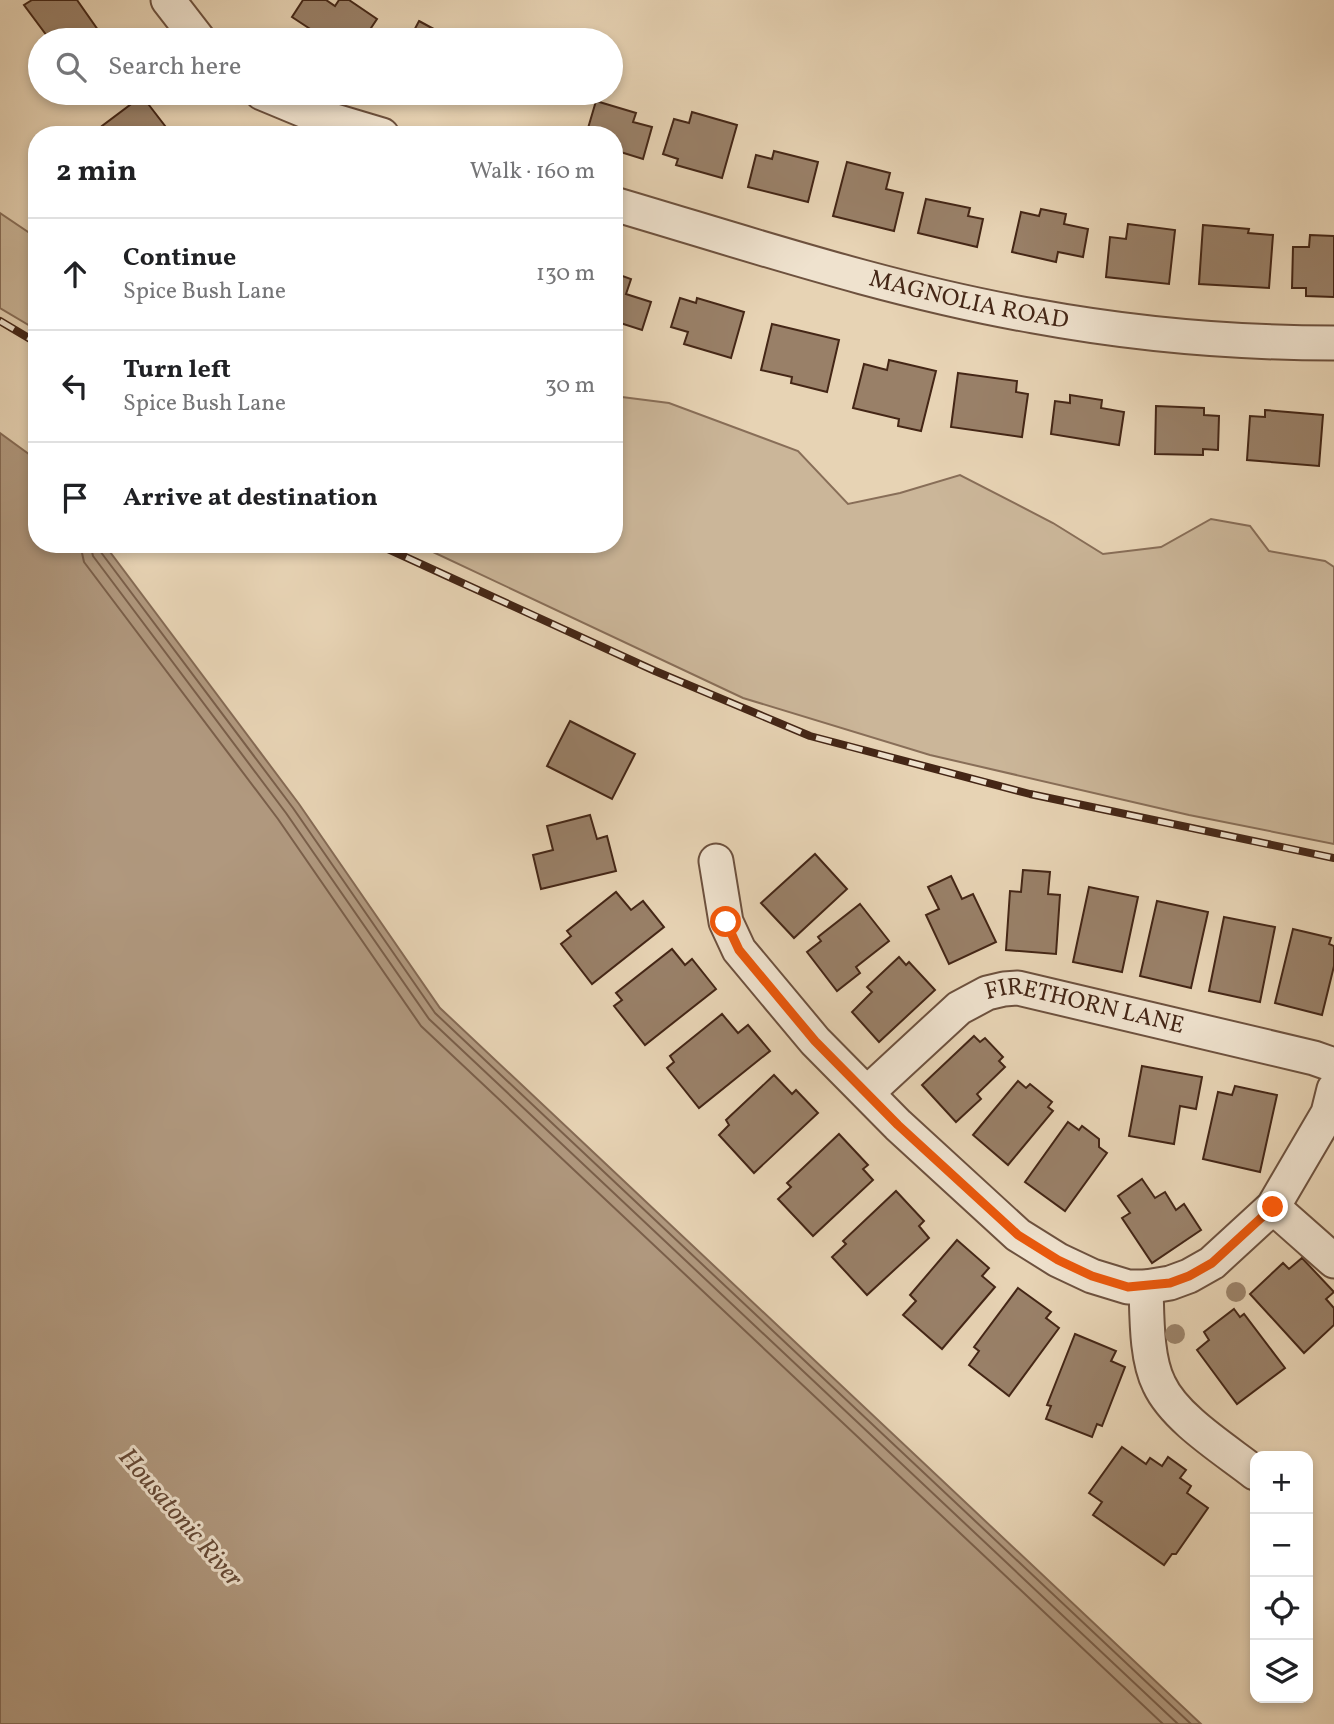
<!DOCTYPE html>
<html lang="en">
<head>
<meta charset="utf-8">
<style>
  :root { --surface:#fff; --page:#f6f6f6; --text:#202124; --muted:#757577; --line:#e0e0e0 }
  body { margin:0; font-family:Vollkorn,serif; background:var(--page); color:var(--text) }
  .controls { position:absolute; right:21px; bottom:21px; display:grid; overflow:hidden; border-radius:14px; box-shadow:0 4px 10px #0003 }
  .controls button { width:63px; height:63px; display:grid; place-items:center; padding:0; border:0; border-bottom:2px solid var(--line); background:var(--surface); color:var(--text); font:35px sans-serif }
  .stop { position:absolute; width:21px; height:21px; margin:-16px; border:5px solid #ea580c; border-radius:50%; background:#fff }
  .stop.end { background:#ea580c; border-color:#fff; box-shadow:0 2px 7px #0008 }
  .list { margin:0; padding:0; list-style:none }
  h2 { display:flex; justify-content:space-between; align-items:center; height:91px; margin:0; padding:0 28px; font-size:30px }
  h2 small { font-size:23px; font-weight:400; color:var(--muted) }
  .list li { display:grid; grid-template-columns:46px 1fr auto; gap:21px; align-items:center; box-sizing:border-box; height:112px; padding:0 28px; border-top:2px solid var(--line) }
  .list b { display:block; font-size:26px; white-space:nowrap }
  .list p { margin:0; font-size:23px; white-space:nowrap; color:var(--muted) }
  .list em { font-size:23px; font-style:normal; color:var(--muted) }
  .icon { flex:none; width:38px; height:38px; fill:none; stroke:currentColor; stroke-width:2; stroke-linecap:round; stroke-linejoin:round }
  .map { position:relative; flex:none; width:1334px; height:1724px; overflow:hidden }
  .search { position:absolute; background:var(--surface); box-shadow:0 4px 10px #0003; left:28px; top:28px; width:595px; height:77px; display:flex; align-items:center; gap:18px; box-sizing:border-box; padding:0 24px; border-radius:38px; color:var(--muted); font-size:26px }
  .panel { position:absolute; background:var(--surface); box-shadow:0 4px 10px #0003; left:28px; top:126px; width:595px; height:427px; border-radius:28px }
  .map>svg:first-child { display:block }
  .green { fill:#cbb699; stroke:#886e58; stroke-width:2 }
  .water { fill:#b0987e; stroke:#856a54; stroke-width:2 }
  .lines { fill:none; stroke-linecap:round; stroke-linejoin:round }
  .shore { stroke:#7a5f4a; stroke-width:2 }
  .building { fill:#998068; stroke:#442616; stroke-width:2 }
  .minor-casing { stroke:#6d513e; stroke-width:37 }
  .minor { stroke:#efe2ce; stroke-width:33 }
  .rail-casing { stroke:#442616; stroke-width:8 }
  .rail { stroke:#efe2ce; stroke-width:5; stroke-dasharray:16; stroke-linecap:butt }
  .tree { fill:#9c846b }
  .route { stroke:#ea580c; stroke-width:9 }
  .labels { text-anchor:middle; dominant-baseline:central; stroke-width:6; stroke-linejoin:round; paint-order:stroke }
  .street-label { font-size:24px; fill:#442616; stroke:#efe2ce }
  .water-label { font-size:26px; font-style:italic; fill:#644835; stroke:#efe2ce }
</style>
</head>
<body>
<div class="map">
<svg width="1334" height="1724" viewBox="0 0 1334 1724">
  <rect width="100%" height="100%" fill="#e7d3b4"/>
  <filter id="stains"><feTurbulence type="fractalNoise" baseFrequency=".00286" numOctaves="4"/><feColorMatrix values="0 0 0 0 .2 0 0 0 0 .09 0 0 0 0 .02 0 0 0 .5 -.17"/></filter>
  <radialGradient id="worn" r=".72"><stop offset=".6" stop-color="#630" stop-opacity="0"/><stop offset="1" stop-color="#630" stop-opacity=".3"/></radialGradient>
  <g class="green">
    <path d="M0,213L37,238V330L0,308Z"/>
    <path d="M614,396L669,403L798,451L848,504L900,493L960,475L1053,523L1103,554L1161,547L1211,519L1250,526L1269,551L1325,561L1334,567V844L1189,815L930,755L743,698L416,544H614Z"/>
  </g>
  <path class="water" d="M0,433L37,460V544H104L299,804L440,1008L1201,1724H0Z"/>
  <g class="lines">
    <g class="shore">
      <path d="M80,544L84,562L278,819L421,1026L1163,1724"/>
      <path d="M90,544L93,556L286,813L429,1019L1178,1724"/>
      <path d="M99,544L100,551L293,808L435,1013L1191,1724"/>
    </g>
  </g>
  <g class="building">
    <path d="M32,0H77L105,40L68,38L50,40L24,5Z"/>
    <path d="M303,0H326L335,6L339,0H349L377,19L363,40H327L292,17Z"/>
    <path d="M419,21L454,40H401L404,36L409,40Z"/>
    <path d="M142,96L172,135H109L102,126Z"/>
    <path d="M596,101L636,113L633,122L652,127L643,159L614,150V135H586Z"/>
    <path d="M692,112L737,125L722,178L676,165L678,159L663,154L674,119L689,123Z"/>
    <path d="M774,151L818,162L808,202L748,187L756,155L772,159Z"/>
    <path d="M847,162L890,173L886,189L903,193L894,231L833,216Z"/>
    <path d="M926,199L970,208L968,216L983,219L977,247L918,233Z"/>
    <path d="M1041,209L1066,214L1064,224L1088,229L1083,257L1058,252L1056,262L1012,252L1021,212L1039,216Z"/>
    <path d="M1128,224L1175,230L1169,284L1106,277L1110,237L1126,239Z"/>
    <path d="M1203,225L1249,229L1248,233L1273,235L1269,288L1199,284Z"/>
    <path d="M1310,235L1334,236V297L1306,296V288H1292L1293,247H1309Z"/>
    <path d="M614,273L631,279L626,294L651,302L642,330L614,321Z"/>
    <path d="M680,298L696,303L697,298L744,312L731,358L684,344L688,332L671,327Z"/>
    <path d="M772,324L839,340L827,392L791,383L792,377L761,370Z"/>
    <path d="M889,360L936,371L921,431L898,426L899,419L853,408L864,364L887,370Z"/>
    <path d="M958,373L1017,381L1016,392L1028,394L1022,437L951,427Z"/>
    <path d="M1070,395L1102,400L1101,408L1124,412L1119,445L1051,434L1055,401L1070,403Z"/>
    <path d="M1156,406L1204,408V415L1219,416L1218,450L1203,449V455L1155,454Z"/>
    <path d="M1265,410L1323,415L1319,466L1247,460L1250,416L1265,417Z"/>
    <path d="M570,721L635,754L612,799L547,766Z"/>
    <path d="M590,815L597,839L607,836L616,871L541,889L533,855L553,850L547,826Z"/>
    <path d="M815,854L847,889L794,938L761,903Z"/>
    <path d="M1023,870L1050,872L1048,894L1060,895L1056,954L1006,950L1010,891L1021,892Z"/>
    <path d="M951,876L962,899L973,894L996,942L949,964L926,915L939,909L928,887Z"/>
    <path d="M1089,887L1138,897L1122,972L1073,962Z"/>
    <path d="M616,892L631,910L643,901L664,927L592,984L561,944L571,936L567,931Z"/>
    <path d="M1157,901L1208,912L1191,988L1140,976Z"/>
    <path d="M860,904L889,941L856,967L860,973L837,991L807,952L821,941L818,937Z"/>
    <path d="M1224,917L1275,927L1260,1002L1209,991Z"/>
    <path d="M1293,929L1331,938L1329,944L1334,946V966L1322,1015L1275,1003Z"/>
    <path d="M672,949L685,965L692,959L716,989L645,1045L614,1006L622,1000L616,993Z"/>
    <path d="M899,957L906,965L909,962L935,990L879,1042L852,1012L872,992L867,987Z"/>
    <path d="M722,1014L738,1033L748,1025L770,1051L699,1108L667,1068L674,1062L670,1056Z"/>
    <path d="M974,1036L980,1042L985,1038L1003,1057L999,1061L1005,1067L977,1094L981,1099L956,1122L922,1085Z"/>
    <path d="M1142,1066L1202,1077L1196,1109L1180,1106L1174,1144L1129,1136Z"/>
    <path d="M774,1075L792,1094L796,1090L818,1113L754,1173L719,1135L729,1125L726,1120Z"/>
    <path d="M1018,1081L1026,1088L1030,1084L1052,1102L1048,1107L1053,1111L1008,1165L973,1135Z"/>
    <path d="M1235,1086L1277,1095L1260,1172L1203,1159L1218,1092L1232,1095Z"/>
    <path d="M1068,1122L1079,1130L1082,1126L1099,1139V1147L1107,1153L1065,1211L1025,1182Z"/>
    <path d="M839,1134L868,1165L863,1169L873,1180L813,1236L778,1199L791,1187L787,1183Z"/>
    <path d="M1142,1179L1155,1198L1165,1192L1176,1210L1184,1204L1201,1230L1152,1263L1122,1218L1130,1213L1118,1196Z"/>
    <path d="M896,1191L924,1221L919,1226L929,1238L867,1295L832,1257L846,1244L843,1241Z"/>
    <path d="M957,1240L989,1268L982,1276L995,1287L942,1349L903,1315L916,1301L910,1295Z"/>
    <path d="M1302,1258L1334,1292L1326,1299L1334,1308V1325L1304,1353L1250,1294L1283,1263L1289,1269Z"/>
    <path d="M1018,1288L1051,1312L1046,1318L1059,1328L1009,1396L969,1365L979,1351L974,1347Z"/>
    <path d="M1234,1309L1240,1317L1244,1314L1285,1368L1237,1404L1197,1350L1209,1340L1204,1332Z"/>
    <path d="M1075,1334L1116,1351L1111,1361L1125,1367L1102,1426L1097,1424L1092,1437L1046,1419L1051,1406L1047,1405Z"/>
    <path d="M1122,1447L1146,1464L1150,1458L1162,1466L1168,1457L1186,1470L1180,1478L1191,1486L1187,1493L1208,1508L1176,1554H1172L1164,1565L1093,1515L1102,1502L1089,1493Z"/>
  </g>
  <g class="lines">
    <defs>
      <g id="minor">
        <path d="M168,0L199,40"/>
        <path d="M262,93L315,115L382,135"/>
        <path id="s1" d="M614,204C753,245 891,291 1034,316C1132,334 1234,343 1334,343"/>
        <path d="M716,861L726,922L739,950L815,1041L898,1125L1018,1235L1058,1260L1092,1276L1128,1287H1146L1170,1283L1189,1276L1212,1263L1273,1207L1328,1113L1334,1089"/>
        <path id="s2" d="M867,1093L959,1008L987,993L1004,989L1018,988L1314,1058L1334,1065"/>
        <path d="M1273,1207L1334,1261"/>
        <path d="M1146,1287C1147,1316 1146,1358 1159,1384C1175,1419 1226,1450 1255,1473"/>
      </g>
    </defs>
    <use href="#minor" class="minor-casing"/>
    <use href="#minor" class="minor"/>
    <defs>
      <g id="rail">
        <path d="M0,321L37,343"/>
        <path d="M377,544L655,671L810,736L1030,794L1334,858"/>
      </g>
    </defs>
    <use href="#rail" class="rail-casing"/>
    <use href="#rail" class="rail"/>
  </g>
  <g class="tree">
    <circle cx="1236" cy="1292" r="10"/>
    <circle cx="1175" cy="1334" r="10"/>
  </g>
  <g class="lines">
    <path class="route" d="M726,922L739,950L815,1041L898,1125L1018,1235L1058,1260L1092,1276L1128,1287L1170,1283L1189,1276L1212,1263L1273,1207"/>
  </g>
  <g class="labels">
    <g class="street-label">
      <text stroke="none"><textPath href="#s1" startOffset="368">MAGNOLIA ROAD</textPath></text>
      <text stroke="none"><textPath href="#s2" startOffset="257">FIRETHORN LANE</textPath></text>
    </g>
    <g class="water-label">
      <text transform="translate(180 1518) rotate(49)">Housatonic River</text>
    </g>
  </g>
  <rect width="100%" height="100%" filter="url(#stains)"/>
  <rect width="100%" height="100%" fill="url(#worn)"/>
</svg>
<div class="controls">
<button>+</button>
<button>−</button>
<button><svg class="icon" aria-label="locate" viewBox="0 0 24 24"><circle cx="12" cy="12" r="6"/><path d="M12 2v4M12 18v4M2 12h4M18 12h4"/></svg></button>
<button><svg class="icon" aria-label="layers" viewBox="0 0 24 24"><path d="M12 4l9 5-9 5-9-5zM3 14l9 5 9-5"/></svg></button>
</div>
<div class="stop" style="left:726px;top:922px"></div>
<div class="stop end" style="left:1273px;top:1207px"></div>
<div class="search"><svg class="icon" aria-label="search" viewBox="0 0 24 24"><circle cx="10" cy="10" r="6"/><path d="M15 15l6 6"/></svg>Search here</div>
<section class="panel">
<h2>2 min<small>Walk · 160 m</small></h2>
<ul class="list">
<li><svg class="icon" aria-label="ahead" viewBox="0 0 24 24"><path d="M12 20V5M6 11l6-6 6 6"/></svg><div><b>Continue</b><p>Spice Bush Lane</p></div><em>130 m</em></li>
<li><svg class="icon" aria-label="left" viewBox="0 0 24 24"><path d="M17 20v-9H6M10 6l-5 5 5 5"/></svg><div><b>Turn left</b><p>Spice Bush Lane</p></div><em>30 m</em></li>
<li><svg class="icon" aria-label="arrive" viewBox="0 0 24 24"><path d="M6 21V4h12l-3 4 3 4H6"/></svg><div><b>Arrive at destination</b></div></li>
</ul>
</section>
</div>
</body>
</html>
